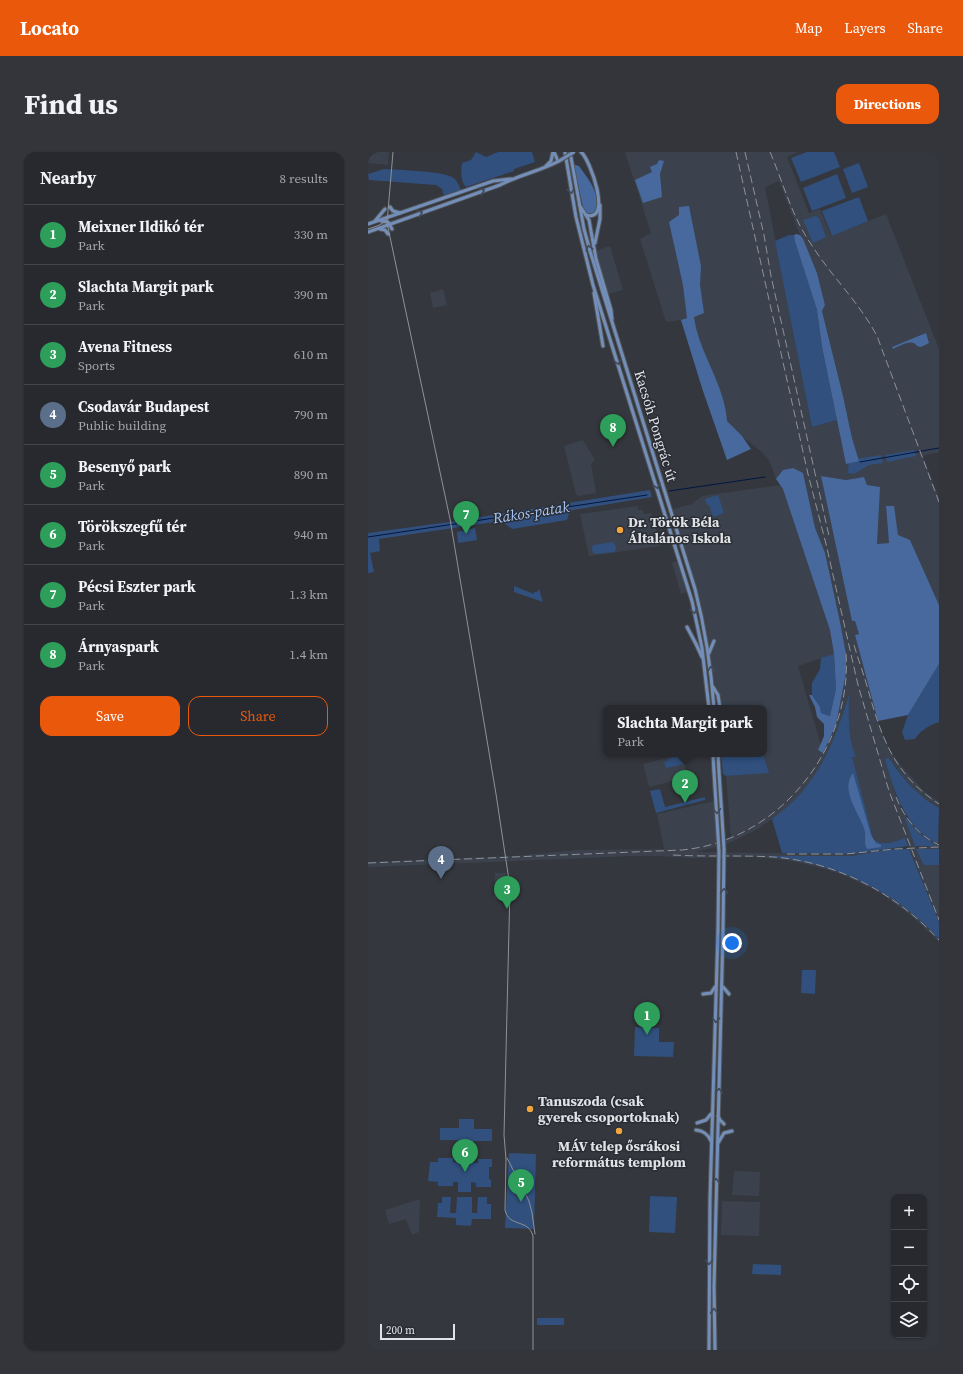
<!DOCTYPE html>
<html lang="en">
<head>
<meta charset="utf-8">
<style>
  :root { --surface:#27292e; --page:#33353a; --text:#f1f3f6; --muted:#a4a6aa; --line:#43454a; --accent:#ea580c }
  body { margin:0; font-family:"Source Serif 4",serif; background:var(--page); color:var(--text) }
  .controls { position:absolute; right:12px; bottom:12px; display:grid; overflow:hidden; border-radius:8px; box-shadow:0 1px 3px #0004 }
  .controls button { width:36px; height:36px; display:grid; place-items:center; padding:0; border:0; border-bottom:1px solid var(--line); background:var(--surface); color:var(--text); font:20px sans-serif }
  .scale { position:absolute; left:12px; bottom:10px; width:75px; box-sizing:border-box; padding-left:4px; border:2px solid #e0e3e6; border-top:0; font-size:11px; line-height:14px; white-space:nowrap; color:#e0e3e6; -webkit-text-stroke:3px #2a2d33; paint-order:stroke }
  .you { position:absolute; left:364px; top:791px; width:14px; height:14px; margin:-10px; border:3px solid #fff; border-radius:50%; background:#1a73e8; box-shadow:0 0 0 6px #1a73e833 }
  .badge { display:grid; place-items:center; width:26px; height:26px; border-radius:50%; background:var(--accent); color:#fff; font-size:13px; font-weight:700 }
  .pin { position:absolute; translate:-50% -33px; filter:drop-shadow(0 1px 2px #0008) }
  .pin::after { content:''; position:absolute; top:21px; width:14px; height:12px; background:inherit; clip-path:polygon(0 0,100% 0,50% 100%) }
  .popup { position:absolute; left:235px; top:553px; width:164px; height:52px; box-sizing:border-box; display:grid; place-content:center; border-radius:8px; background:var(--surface); filter:drop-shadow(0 1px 3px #0005); font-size:13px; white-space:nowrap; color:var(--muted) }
  .popup b { font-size:15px; color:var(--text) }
  .popup::after { content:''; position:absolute; left:50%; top:100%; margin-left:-8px; border:8px solid transparent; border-top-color:var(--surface) }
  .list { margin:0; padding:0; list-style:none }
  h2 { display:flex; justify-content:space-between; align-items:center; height:52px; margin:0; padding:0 16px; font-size:17px }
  h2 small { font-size:13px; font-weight:400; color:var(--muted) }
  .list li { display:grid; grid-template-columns:26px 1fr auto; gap:12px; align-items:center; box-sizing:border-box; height:60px; padding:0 16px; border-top:1px solid var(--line) }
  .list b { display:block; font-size:15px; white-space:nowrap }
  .list p { margin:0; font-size:13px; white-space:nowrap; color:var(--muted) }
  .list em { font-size:13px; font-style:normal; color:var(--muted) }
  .actions { display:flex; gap:8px; padding:12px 16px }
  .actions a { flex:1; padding:9px 0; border:1px solid var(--accent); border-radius:12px; text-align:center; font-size:14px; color:var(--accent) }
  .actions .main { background:var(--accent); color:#fff }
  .icon { flex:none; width:22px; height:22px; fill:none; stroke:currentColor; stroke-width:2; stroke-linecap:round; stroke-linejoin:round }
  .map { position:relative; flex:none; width:571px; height:1198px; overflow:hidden; border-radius:12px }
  header { display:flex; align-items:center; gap:24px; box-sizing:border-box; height:56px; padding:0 20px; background:var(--accent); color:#fff }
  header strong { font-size:19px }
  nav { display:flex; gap:22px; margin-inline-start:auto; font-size:14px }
  .intro { display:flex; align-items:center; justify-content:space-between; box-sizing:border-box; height:96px; padding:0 24px }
  h1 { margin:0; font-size:28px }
  .button { padding:10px 18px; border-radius:12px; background:var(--accent); color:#fff; font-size:14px; font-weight:700 }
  main { display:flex; gap:24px; padding:0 24px }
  aside { flex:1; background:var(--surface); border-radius:12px; box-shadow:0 1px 3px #0004 }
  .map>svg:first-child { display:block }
  .built { fill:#3b424d; fill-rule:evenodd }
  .green { fill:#31507e }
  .forest { fill:#47699e }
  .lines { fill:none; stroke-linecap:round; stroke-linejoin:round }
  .stream { stroke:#001745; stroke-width:1 }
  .major-casing { stroke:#52565a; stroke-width:5 }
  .major { stroke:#738eb9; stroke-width:3 }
  .tram { stroke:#8f9296; stroke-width:1 }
  .rail { stroke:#8f9296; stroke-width:1; stroke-dasharray:8 4; stroke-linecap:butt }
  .major-bridge-casing { stroke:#52565a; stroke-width:5; stroke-linecap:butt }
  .major-bridge { stroke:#738eb9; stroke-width:3 }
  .oneway { stroke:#404a5b }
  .poi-dot { fill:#f1a540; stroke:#2a2d33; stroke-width:1.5 }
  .labels { text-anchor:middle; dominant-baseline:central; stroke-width:3; stroke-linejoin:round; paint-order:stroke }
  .street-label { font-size:14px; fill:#e0e3e6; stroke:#2a2d33 }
  .poi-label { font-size:14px; font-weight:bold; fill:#e0e3e6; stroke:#2a2d33; text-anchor:start }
  .water-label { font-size:15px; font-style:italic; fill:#aac9f8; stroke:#2a2d33 }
</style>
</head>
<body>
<header>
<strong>Locato</strong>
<nav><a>Map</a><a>Layers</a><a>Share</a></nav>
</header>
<div class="intro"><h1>Find us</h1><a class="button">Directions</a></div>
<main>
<aside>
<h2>Nearby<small>8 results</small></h2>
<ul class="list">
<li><span class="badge" style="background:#2e9e5b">1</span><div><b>Meixner Ildikó tér</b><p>Park</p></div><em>330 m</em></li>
<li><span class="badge" style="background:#2e9e5b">2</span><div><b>Slachta Margit park</b><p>Park</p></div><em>390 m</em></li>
<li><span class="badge" style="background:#2e9e5b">3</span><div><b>Avena Fitness</b><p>Sports</p></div><em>610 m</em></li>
<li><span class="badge" style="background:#5c6f8a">4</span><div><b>Csodavár Budapest</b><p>Public building</p></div><em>790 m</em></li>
<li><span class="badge" style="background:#2e9e5b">5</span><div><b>Besenyő park</b><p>Park</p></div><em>890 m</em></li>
<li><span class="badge" style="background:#2e9e5b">6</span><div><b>Törökszegfű tér</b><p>Park</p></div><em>940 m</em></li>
<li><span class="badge" style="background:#2e9e5b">7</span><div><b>Pécsi Eszter park</b><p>Park</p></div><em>1.3 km</em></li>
<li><span class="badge" style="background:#2e9e5b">8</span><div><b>Árnyaspark</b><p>Park</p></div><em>1.4 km</em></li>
</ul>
<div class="actions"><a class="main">Save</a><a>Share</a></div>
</aside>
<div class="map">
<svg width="571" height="1198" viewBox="0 0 571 1198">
  <rect width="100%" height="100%" fill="#34373d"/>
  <g class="built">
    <path d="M0,0H21L20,13L0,11Z"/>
    <path d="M257,0H431L419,5L441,61L452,57L463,84L518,62L571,197V300L555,304L571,346V453L542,388L530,384L518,354L521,391L509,393L499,333L496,325L478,328L453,324L484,469H487L491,482L488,483L491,499L510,569L521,597L531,611L555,638L571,650V656L550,641L536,626L521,606L526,638L533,655L540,666L570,692V694L571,697H552V694H567L552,682L537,666L556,712L571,713V770L537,686L516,692L509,690L505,686L479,590L481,545L472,574L459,603L446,625L432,643L412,662L388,678L359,692L328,700L471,702L535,695L530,698L483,704H404L419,705L451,713L476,721L501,732L520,743L547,763L571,787V790L545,765L509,739L475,723L450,715L418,708L383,705L325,706L289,704H266L0,715V710L145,704L210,698L296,697L289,662L346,649L349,689L363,685L358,624L400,620L395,602L396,556H350L337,469L327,430L305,357L324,352L334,344L413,333L408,327L402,310L395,301L380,289L360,276L335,239L313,168L298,170L272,87L283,81ZM411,29L432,83L449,121L457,153L454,159L475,244L484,286L491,309L478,311L469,268L444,275L397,35ZM457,464L478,502V521L468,573L455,600L430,514L466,502L462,478Z"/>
    <path d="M242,94L255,138L240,142L227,99Z"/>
    <path d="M75,137L79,153L65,156L62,141Z"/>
    <path d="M215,288L227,308L223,312L228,341L210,344L208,342L196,294Z"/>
    <path d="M270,354V358H275L276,362L283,361L293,394L221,404L212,362Z"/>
    <path d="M309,409L319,440L313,442L304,411Z"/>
    <path d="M315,602H318L317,626L281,635L275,612Z"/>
    <path d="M127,721H138L141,748L126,747Z"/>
    <path d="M366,1019L392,1020L391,1044L364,1043Z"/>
    <path d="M52,1047L51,1080L44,1083L38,1067L21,1072L17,1058Z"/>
    <path d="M354,1049L392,1050L391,1084L353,1083Z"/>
  </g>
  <g class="green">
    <path d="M108,0L118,5L130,0H164L167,10L146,17V19L98,35C92,29 93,19 94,11L103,8Z"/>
    <path d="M439,0H466L472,15L433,30L423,6Z"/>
    <path d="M491,11L500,35L484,41L475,17Z"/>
    <path d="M16,17C30,18 73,19 84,25C89,28 91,33 93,38L76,44L74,37L68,33L1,28L0,22Z"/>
    <path d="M469,22L478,46L444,59L435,36Z"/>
    <path d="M491,45L500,69L464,84L454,59Z"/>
    <path d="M448,64L451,66L458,85L445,91L435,68Z"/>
    <path d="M421,83H426L449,158L454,195L469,268L444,275L407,89Z"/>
    <path d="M546,298L548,304L519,310L517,303Z"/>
    <path d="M513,303L515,311L501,313L486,322L480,321L481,308Z"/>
    <path d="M282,338L284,345L205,358L201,362L199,368L144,377L133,369L11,387L12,399L2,401L6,420L0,421V381L88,369Z"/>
    <path d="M350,343L356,361L345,365L341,353H339L337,347Z"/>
    <path d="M107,376L109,388L90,391L89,380Z"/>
    <path d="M245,390L248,394L247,400L227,402C224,400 223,396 225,393Z"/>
    <path d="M146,434L166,442V440H169L171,437L175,450L146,440Z"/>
    <path d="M466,502L468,537L462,564L453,561L452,555L444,543V531L452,517L453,506Z"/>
    <path d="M571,512V570C560,574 553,578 547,587L537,588L534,580L540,563Z"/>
    <path d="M481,543C481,565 479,584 488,605H484L505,686C512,696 527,689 537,686L540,694L483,702L414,701L404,667C448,636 466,593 481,543Z"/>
    <path d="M353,602H395L401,621L358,624L355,622Z"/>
    <path d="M315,604L317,612L298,616L296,610L300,609V607Z"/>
    <path d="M521,606C534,626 550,644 571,656L570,692C536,674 527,642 517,607Z"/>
    <path d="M292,637L297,655L337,645V648L288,661L282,639Z"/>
    <path d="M536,664L552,682L567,693L569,694H547Z"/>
    <path d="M541,697L571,770V787C525,736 464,710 397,704H483L519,698Z"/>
    <path d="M548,697H571V713H556Z"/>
    <path d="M434,818H448L447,842L433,841Z"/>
    <path d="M267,875L291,876V890H306L305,905L266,904Z"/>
    <path d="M91,967H106V977H124V989H105V996H90V988H72V976H91Z"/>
    <path d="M91,1000L104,1001V1011H110V1007H124V1015H121V1027L123,1028V1035H108V1031L103,1030V1040H90V1030H85V1034H70V1030L60,1029L62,1010H70V1006H85V1010L91,1011Z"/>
    <path d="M141,1001L168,1002L166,1077L137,1076Z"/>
    <path d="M282,1044L309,1045L307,1081L281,1080Z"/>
    <path d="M74,1045H83L82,1061H88L89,1045H104V1061H109L110,1045H119V1052H123V1067H104L103,1074L88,1073V1066L69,1065L70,1051H74Z"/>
    <path d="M385,1112L413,1113V1123L384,1122Z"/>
    <rect x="169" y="1166" width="27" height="7"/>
  </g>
  <g class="forest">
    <path d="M291,8L296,9L292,22L294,45L275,51L267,28L284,20L282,15L289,12Z"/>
    <path d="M207,13L211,14C220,27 236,45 226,61L219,62L216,59L206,15Z"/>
    <path d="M321,54L333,114L332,133L336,161L326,165C327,171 328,177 330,183C339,212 357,238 359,269L374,284L383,297L359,308L335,239L313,168L319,166L315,133L301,70L311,63V55Z"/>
    <path d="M428,82L432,83L435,87L449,121L457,153L454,159L475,244L484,286L491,309L478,312L454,195L449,158L427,89L426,83Z"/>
    <path d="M558,181L561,191L553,195L549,194C544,186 532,194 525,197L524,195Z"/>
    <path d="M425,316L435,321L447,376L457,401L472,470L478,502V521L468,573L455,601L450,598L456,584V572L449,565L447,555L441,543H444L452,555L453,561L462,564L468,537L466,502L462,478L415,337L408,327L415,318Z"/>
    <path d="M453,324L478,328L496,325L499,333L512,335L509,392L521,391L518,354H526L530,383L542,388L571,453V512L540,563L510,569L487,483L491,482L487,469H484Z"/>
    <path d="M485,621L503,683L508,691L513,693V695L499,697C495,690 499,685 496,676C490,659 472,638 485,621Z"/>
  </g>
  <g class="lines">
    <g class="stream">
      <path d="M492,310L571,296"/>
      <path d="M301,339L397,325"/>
      <path d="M0,385L279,343"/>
    </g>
    <defs>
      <g id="major">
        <path d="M186,0L190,9"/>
        <path d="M197,0L208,65L225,133L324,449L334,496L341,556"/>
        <path d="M202,0L216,77L222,99L327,437C337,476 343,515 346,556"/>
        <path d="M213,0C222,7 245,71 218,63"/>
        <path d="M178,14L183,9L185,0"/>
        <path d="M212,54L221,68L228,107L243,158L244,167"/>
        <path d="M22,55L25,59L32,61"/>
        <path d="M7,69L17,57"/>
        <path d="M13,69L20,70L24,77"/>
        <path d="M0,72L125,29L143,27"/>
        <path d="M12,77L17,78L20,82"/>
        <path d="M0,80L132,33C151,23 172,19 191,9"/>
        <path d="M227,91L232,67V53"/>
        <path d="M226,141L235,194"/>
        <path d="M319,475L328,492L334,505"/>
        <path d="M341,501L346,489"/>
        <path d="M345,535L350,543L352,556"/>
        <path d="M345,602L346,620"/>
        <path d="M350,602L351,620"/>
        <path d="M355,835L361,842"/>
        <path d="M335,842L343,841L347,835"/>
        <path d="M350,964L352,968L356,972"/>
        <path d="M329,971L338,968L343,962"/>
        <path d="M328,978C336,979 340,982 343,989"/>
        <path d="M350,991L356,981L364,979"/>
        <path d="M341,1198L342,1047L350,778"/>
        <path d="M347,1198L346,1135L355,778"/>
      </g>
    </defs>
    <use href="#major" class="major-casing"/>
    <use href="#major" class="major"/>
    <g class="tram">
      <path d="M25,0L19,71L82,367L128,642L142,735L136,983L138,1007L137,1058C141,1076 160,1066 165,1084V1198"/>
      <path d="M0,77C8,74 17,73 20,64"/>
      <path d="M139,1006L161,1049L164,1061L167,1082"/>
    </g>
    <g class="rail">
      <path d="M368,0L440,322L458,392L490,533L521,639L571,768"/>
      <path d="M377,0L396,83L403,124L461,384"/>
      <path d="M402,0C415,30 424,65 443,92C463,124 491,150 509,184L571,350"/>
      <path d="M486,493C490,507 495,520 499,534C513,584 525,622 571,652"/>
      <path d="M528,645C536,666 551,684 571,693"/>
      <path d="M419,702H478L527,697L571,695"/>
      <path d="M305,703C339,705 373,703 406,705C469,710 529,742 571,788"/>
      <path d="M0,711L314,698C411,689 485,596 478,500"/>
    </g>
    <defs>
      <g id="major-bridge">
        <path d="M191,9L206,0"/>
        <path d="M346,620L351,699L350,778"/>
        <path d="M351,620L356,697L355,778"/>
      </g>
    </defs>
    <use href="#major-bridge" class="major-bridge-casing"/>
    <use href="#major-bridge" class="major-bridge"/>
  </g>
  <defs><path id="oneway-chevron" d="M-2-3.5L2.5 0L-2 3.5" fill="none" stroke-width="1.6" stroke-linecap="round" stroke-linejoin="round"/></defs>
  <g class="oneway">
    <use href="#oneway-chevron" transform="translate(114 39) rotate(-19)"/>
    <use href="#oneway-chevron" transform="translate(203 39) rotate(80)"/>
    <use href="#oneway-chevron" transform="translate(52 61) rotate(-20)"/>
    <use href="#oneway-chevron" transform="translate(221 96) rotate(-105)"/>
    <use href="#oneway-chevron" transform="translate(250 210) rotate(73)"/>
    <use href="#oneway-chevron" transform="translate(289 334) rotate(73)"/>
    <use href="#oneway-chevron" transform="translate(326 459) rotate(77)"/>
    <use href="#oneway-chevron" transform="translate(343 517) rotate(-96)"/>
    <use href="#oneway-chevron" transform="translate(349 659) rotate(86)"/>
    <use href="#oneway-chevron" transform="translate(356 739) rotate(-89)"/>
    <use href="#oneway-chevron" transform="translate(348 868) rotate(92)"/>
    <use href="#oneway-chevron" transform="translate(351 939) rotate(-87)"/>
    <use href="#oneway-chevron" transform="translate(348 1029) rotate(-89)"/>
    <use href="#oneway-chevron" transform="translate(341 1110) rotate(90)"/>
    <use href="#oneway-chevron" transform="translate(346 1159) rotate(-91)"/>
  </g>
  <g class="poi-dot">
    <circle cx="252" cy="378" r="4"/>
    <circle cx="162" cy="957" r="4"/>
    <circle cx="251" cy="979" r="4"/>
  </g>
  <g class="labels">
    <g class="street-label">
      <text transform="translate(288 274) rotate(73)">Kacsóh Pongrác út</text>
    </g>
    <g class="poi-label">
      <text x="260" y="370">Dr. Török Béla<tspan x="260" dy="16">Általános Iskola</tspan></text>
      <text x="170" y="949">Tanuszoda (csak<tspan x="170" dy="16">gyerek csoportoknak)</tspan></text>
      <text x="251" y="994" text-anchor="middle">MÁV telep ősrákosi<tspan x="251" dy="16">református templom</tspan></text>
    </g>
    <g class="water-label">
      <text transform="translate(163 360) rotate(-9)">Rákos-patak</text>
    </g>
  </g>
</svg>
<div class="controls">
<button>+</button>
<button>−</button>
<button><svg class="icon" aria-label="locate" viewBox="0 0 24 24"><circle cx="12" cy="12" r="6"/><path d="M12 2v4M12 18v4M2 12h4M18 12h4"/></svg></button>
<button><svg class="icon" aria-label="layers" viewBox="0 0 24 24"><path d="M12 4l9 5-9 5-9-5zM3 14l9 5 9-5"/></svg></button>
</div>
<div class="scale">200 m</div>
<div class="you"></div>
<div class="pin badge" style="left:279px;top:883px;background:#2e9e5b">1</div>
<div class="pin badge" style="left:317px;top:651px;background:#2e9e5b">2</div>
<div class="popup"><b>Slachta Margit park</b>Park</div>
<div class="pin badge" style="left:139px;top:757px;background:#2e9e5b">3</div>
<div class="pin badge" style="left:73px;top:727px;background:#5c6f8a">4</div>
<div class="pin badge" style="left:153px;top:1050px;background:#2e9e5b">5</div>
<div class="pin badge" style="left:97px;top:1020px;background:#2e9e5b">6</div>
<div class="pin badge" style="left:98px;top:382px;background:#2e9e5b">7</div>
<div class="pin badge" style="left:245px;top:295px;background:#2e9e5b">8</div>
</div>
</main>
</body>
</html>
